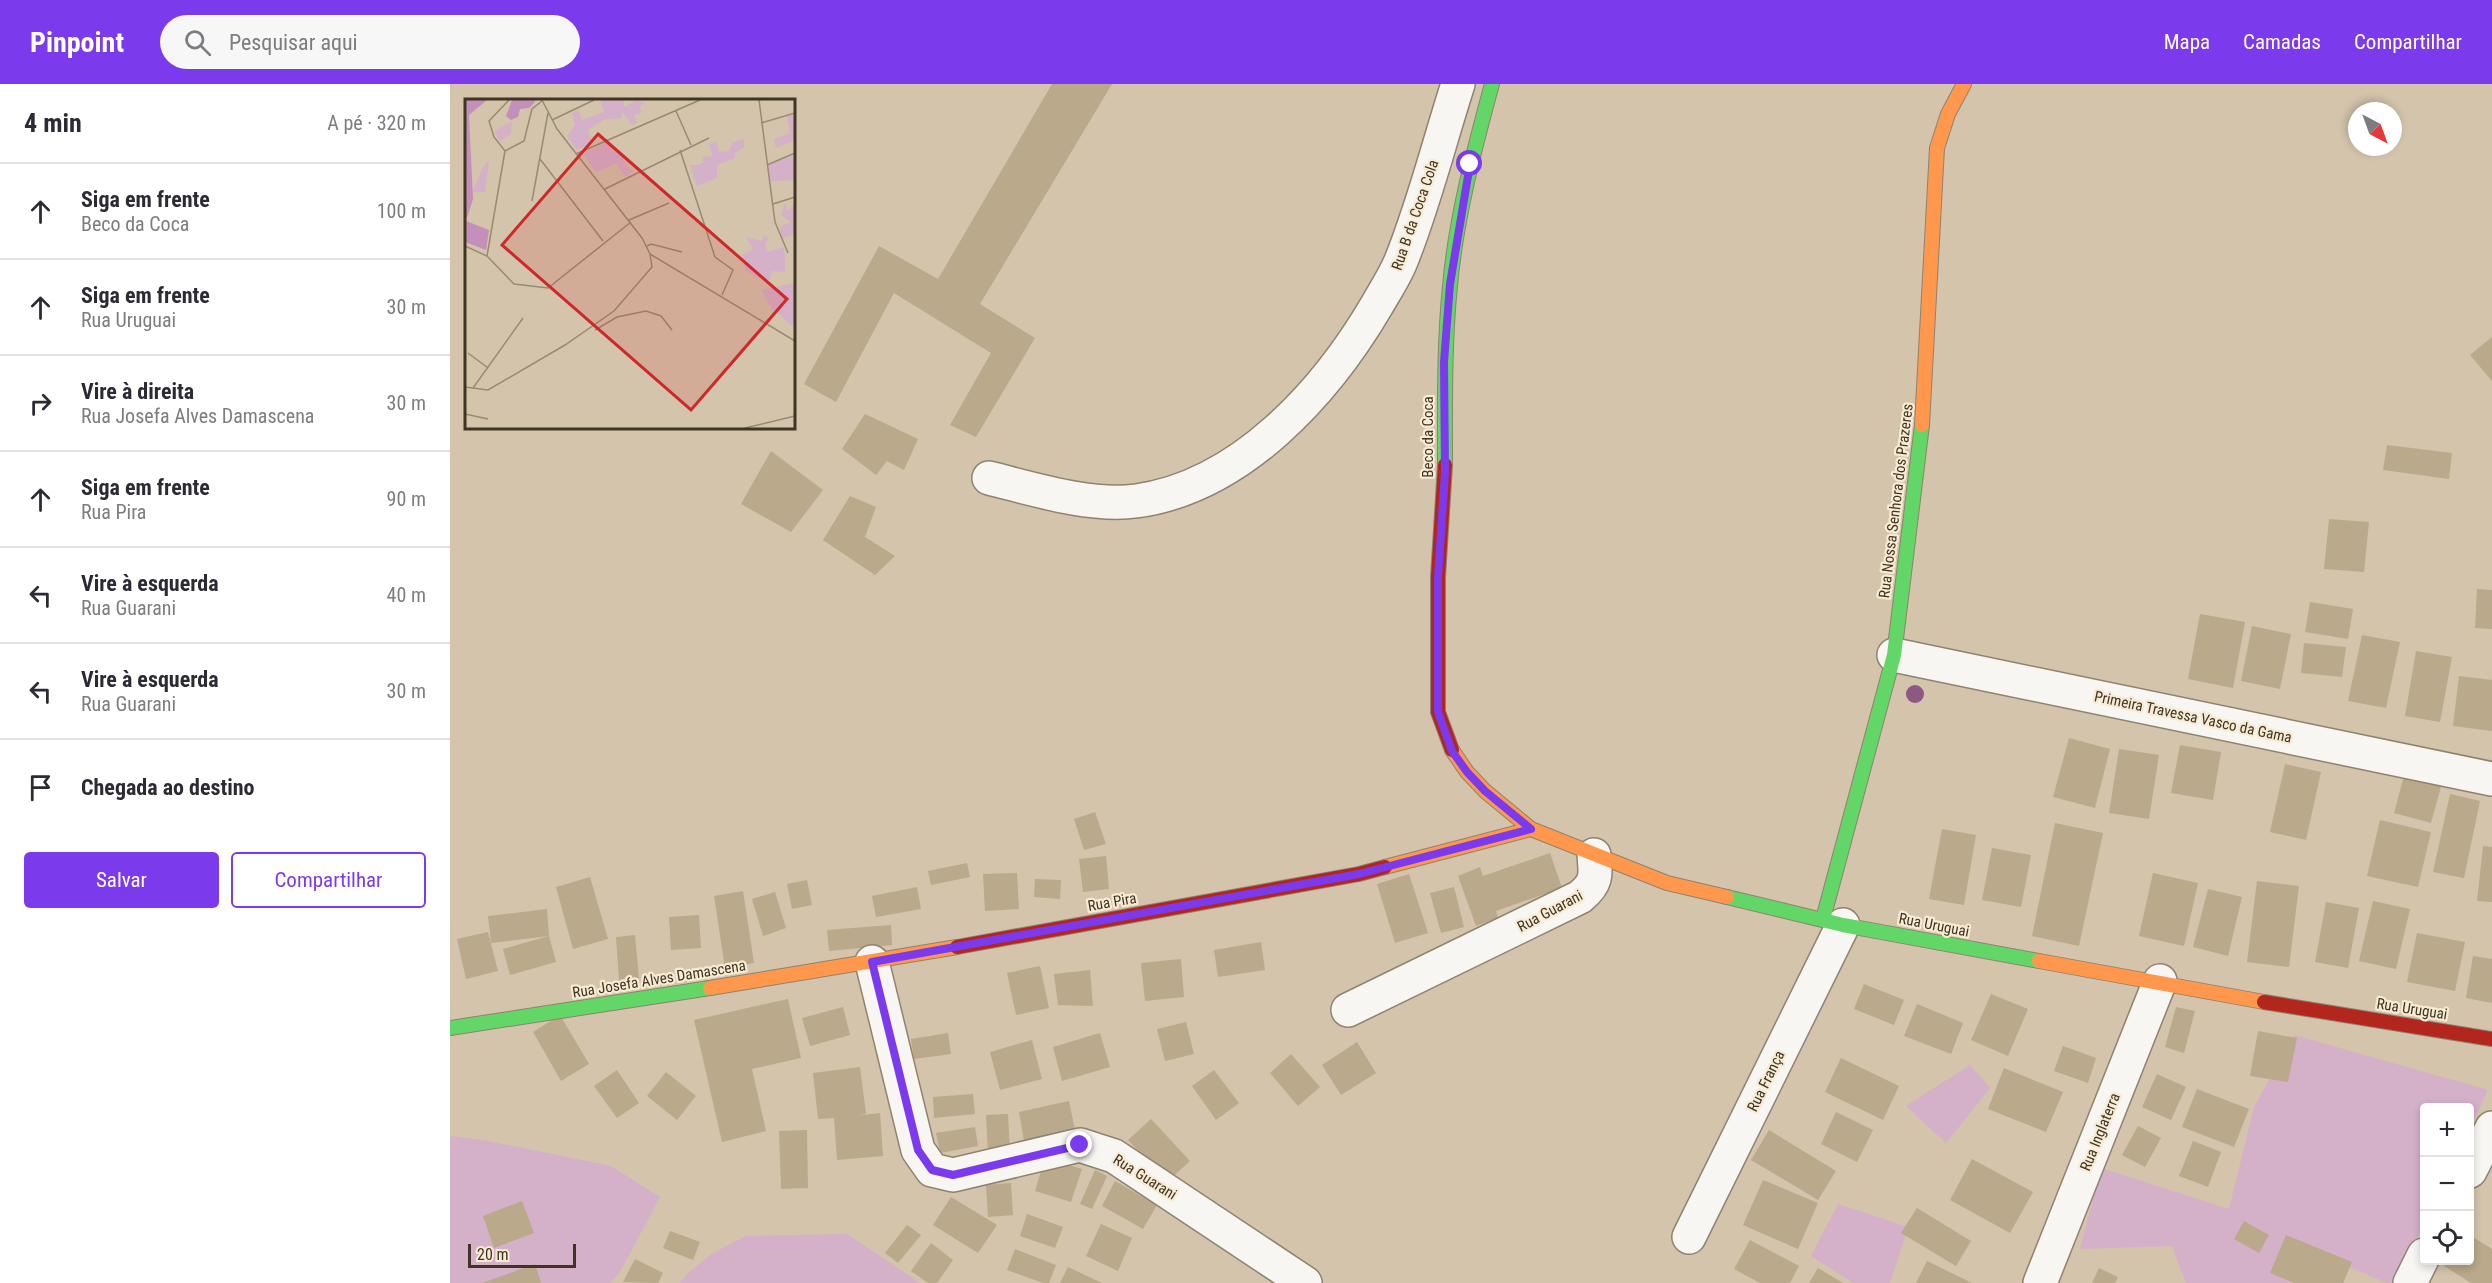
<!DOCTYPE html>
<html lang="pt">
<head>
<meta charset="utf-8">
<style>
  :root { --surface:#fff; --page:#f7f7f7; --text:#2b2b33; --muted:#7c7c81; --line:#e1e1e2; --accent:#7c3aed }
  body { margin:0; font-family:"Roboto Condensed",sans-serif; background:var(--page); color:var(--text) }
  .controls { position:absolute; right:18px; bottom:18px; display:grid; overflow:hidden; border-radius:6px; box-shadow:0 3px 9px #0003 }
  .controls button { width:54px; height:54px; display:grid; place-items:center; padding:0; border:0; border-bottom:2px solid var(--line); background:var(--surface); color:var(--text); font:30px sans-serif }
  .compass { position:absolute; left:1898px; top:18px; width:54px; height:54px; border-radius:50%; background:var(--surface); box-shadow:0 3px 9px #0003; rotate:139deg }
  .scale { position:absolute; left:18px; bottom:15px; width:108px; box-sizing:border-box; padding-left:6px; border:3px solid #3f3522; border-top:0; font-size:16px; line-height:21px; white-space:nowrap; color:#3f3522; -webkit-text-stroke:4px #f8ebd4; paint-order:stroke }
  .stop { position:absolute; width:18px; height:18px; margin:-14px; border:4px solid #7c3aed; border-radius:50%; background:#fff }
  .stop.end { background:#7c3aed; border-color:#fff; box-shadow:0 2px 6px #0008 }
  .list { margin:0; padding:0; list-style:none }
  h2 { display:flex; justify-content:space-between; align-items:center; height:78px; margin:0; padding:0 24px; font-size:26px }
  h2 small { font-size:20px; font-weight:400; color:var(--muted) }
  .list li { display:grid; grid-template-columns:39px 1fr auto; gap:18px; align-items:center; box-sizing:border-box; height:96px; padding:0 24px; border-top:2px solid var(--line) }
  .list b { display:block; font-size:22px; white-space:nowrap }
  .list p { margin:0; font-size:20px; white-space:nowrap; color:var(--muted) }
  .list em { font-size:20px; font-style:normal; color:var(--muted) }
  .actions { display:flex; gap:12px; padding:18px 24px }
  .actions a { flex:1; padding:14px 0; border:2px solid var(--accent); border-radius:6px; text-align:center; font-size:21px; color:var(--accent) }
  .actions .main { background:var(--accent); color:#fff }
  .icon { flex:none; width:33px; height:33px; fill:none; stroke:currentColor; stroke-width:2; stroke-linecap:round; stroke-linejoin:round }
  .map { position:relative; flex:none; width:2042px; height:1199px; overflow:hidden }
  header { display:flex; align-items:center; gap:36px; box-sizing:border-box; height:84px; padding:0 30px; background:var(--accent); color:#fff }
  header strong { font-size:28px }
  nav { display:flex; gap:33px; margin-inline-start:auto; font-size:21px }
  .search { width:420px; height:54px; background:var(--page); display:flex; align-items:center; gap:15px; box-sizing:border-box; padding:0 21px; border-radius:33px; color:var(--muted); font-size:22px }
  main { display:flex }
  aside { flex:1; background:var(--surface) }
  .map>svg:first-child { display:block }
  .grass { fill:#d5b0c9 }
  .building { fill:#baa98a }
  .lines { fill:none; stroke-linecap:round; stroke-linejoin:round }
  .street-casing { stroke:#8e836f; stroke-width:36 }
  .fast-casing { stroke:#8e836f; stroke-width:16 }
  .slow-casing { stroke:#8e836f; stroke-width:16 }
  .jam-casing { stroke:#8e836f; stroke-width:16 }
  .street { stroke:#f8f6f2; stroke-width:33 }
  .fast { stroke:#63d668; stroke-width:14 }
  .slow { stroke:#ff974d; stroke-width:14 }
  .jam { stroke:#b3261e; stroke-width:14 }
  .tree { fill:#8d5883 }
  .route { stroke:#7c3aed; stroke-width:8 }
  .labels { text-anchor:middle; dominant-baseline:central; stroke-width:4.5; stroke-linejoin:round; paint-order:stroke }
  .street-label { font-size:15px; fill:#3f3522; stroke:#f8ebd4 }
  .inset-road { fill:none; stroke:#988b74; stroke-width:1.5 }
  .view { fill:#ce2928; fill-opacity:0.15; stroke:#ce2928; stroke-width:3 }
  .inset-edge { fill:none; stroke:#3f3522; stroke-width:3 }
</style>
</head>
<body>
<header>
<strong>Pinpoint</strong>
<div class="search"><svg class="icon" aria-label="search" viewBox="0 0 24 24"><circle cx="10" cy="10" r="6"/><path d="M15 15l6 6"/></svg>Pesquisar aqui</div>
<nav><a>Mapa</a><a>Camadas</a><a>Compartilhar</a></nav>
</header>
<main>
<aside>
<h2>4 min<small>A pé · 320 m</small></h2>
<ul class="list">
<li><svg class="icon" aria-label="ahead" viewBox="0 0 24 24"><path d="M12 20V5M6 11l6-6 6 6"/></svg><div><b>Siga em frente</b><p>Beco da Coca</p></div><em>100 m</em></li>
<li><svg class="icon" aria-label="ahead" viewBox="0 0 24 24"><path d="M12 20V5M6 11l6-6 6 6"/></svg><div><b>Siga em frente</b><p>Rua Uruguai</p></div><em>30 m</em></li>
<li><svg class="icon" aria-label="right" viewBox="0 0 24 24"><path d="M7 20v-9h11M14 6l5 5-5 5"/></svg><div><b>Vire à direita</b><p>Rua Josefa Alves Damascena</p></div><em>30 m</em></li>
<li><svg class="icon" aria-label="ahead" viewBox="0 0 24 24"><path d="M12 20V5M6 11l6-6 6 6"/></svg><div><b>Siga em frente</b><p>Rua Pira</p></div><em>90 m</em></li>
<li><svg class="icon" aria-label="left" viewBox="0 0 24 24"><path d="M17 20v-9H6M10 6l-5 5 5 5"/></svg><div><b>Vire à esquerda</b><p>Rua Guarani</p></div><em>40 m</em></li>
<li><svg class="icon" aria-label="left" viewBox="0 0 24 24"><path d="M17 20v-9H6M10 6l-5 5 5 5"/></svg><div><b>Vire à esquerda</b><p>Rua Guarani</p></div><em>30 m</em></li>
<li><svg class="icon" aria-label="arrive" viewBox="0 0 24 24"><path d="M6 21V4h12l-3 4 3 4H6"/></svg><div><b>Chegada ao destino</b></div></li>
</ul>
<div class="actions"><a class="main">Salvar</a><a>Compartilhar</a></div>
</aside>
<div class="map">
<svg width="2042" height="1199" viewBox="0 0 2042 1199">
  <rect width="100%" height="100%" fill="#d3c4ab"/>
  <g class="grass">
    <path d="M1844,951L2038,1006L2020,1044V1024H1974V1139L1946,1199H1937L1856,1165L1842,1199H1736L1722,1162L1630,1165L1651,1084L1779,1125L1804,1023Z"/>
    <path d="M1520,981L1540,1004L1496,1059L1456,1022Z"/>
    <path d="M0,1052L38,1057L161,1082L210,1113L170,1188L160,1199H0Z"/>
    <path d="M1388,1120L1458,1143L1440,1199H1404L1361,1172Z"/>
    <path d="M397,1150L470,1199H230L238,1189L260,1171L295,1152Z"/>
  </g>
  <g class="building">
    <path d="M602,0H662L530,220L585,254L526,353L500,341L541,269L444,209L386,318L354,300L429,162L488,195Z"/>
    <path d="M2042,253V297L2020,271Z"/>
    <path d="M415,330L468,355L454,386L437,377L426,391L392,365Z"/>
    <path d="M1937,361L2002,369L1999,395L1933,386Z"/>
    <path d="M321,367L373,406L341,448L291,420Z"/>
    <path d="M400,412L426,423L415,453L445,472L425,491L373,456Z"/>
    <path d="M1879,435L1919,438L1914,488L1874,485Z"/>
    <path d="M2027,505L2042,506V545L2025,544Z"/>
    <path d="M1860,518L1903,525L1898,555L1855,548Z"/>
    <path d="M1750,530L1795,538L1783,604L1738,595Z"/>
    <path d="M1802,542L1841,550L1830,605L1791,597Z"/>
    <path d="M1912,551L1950,558L1936,624L1898,617Z"/>
    <path d="M1854,559L1896,563L1892,593L1851,589Z"/>
    <path d="M1966,567L2002,573L1990,638L1955,632Z"/>
    <path d="M2009,592L2042,596V647L2003,642Z"/>
    <path d="M1619,654L1660,665L1645,724L1603,713Z"/>
    <path d="M1730,661L1771,668L1763,716L1721,709Z"/>
    <path d="M1669,665L1709,671L1699,735L1659,729Z"/>
    <path d="M1835,680L1871,688L1856,756L1820,748Z"/>
    <path d="M1955,688L1992,699L1981,739L1944,729Z"/>
    <path d="M2000,710L2030,717L2014,794L1983,788Z"/>
    <path d="M645,728L656,760L634,766L624,735Z"/>
    <path d="M1930,736L1981,748L1968,803L1917,792Z"/>
    <path d="M1605,739L1653,749L1629,862L1582,852Z"/>
    <path d="M1492,745L1526,751L1514,821L1479,815Z"/>
    <path d="M2033,762L2042,763V818L2027,817Z"/>
    <path d="M1542,764L1581,771L1571,823L1532,816Z"/>
    <path d="M1100,769L1112,804L1046,827L1048,834L1026,842L1008,792L1030,783L1033,792Z"/>
    <path d="M656,772L659,805L633,808L629,775Z"/>
    <path d="M517,779L520,793L481,801L478,787Z"/>
    <path d="M567,789L569,825L535,827L533,790Z"/>
    <path d="M1703,789L1748,799L1734,862L1689,852Z"/>
    <path d="M959,790L978,849L945,859L927,800Z"/>
    <path d="M140,793L158,855L123,865L106,803Z"/>
    <path d="M585,795L611,796L610,815L584,813Z"/>
    <path d="M357,796L362,821L342,825L337,800Z"/>
    <path d="M1807,797L1849,802L1839,883L1797,878Z"/>
    <path d="M467,803L471,825L426,833L422,812Z"/>
    <path d="M1004,803L1014,843L991,849L980,809Z"/>
    <path d="M1758,805L1792,813L1778,872L1743,863Z"/>
    <path d="M293,807L304,879L275,884L264,812Z"/>
    <path d="M325,808L336,844L313,852L302,815Z"/>
    <path d="M1923,817L1960,825L1946,885L1909,877Z"/>
    <path d="M1876,818L1909,824L1898,884L1865,878Z"/>
    <path d="M97,825L99,852L106,878L60,891L53,865L99,852L41,859L38,832Z"/>
    <path d="M249,831L251,864L221,866L219,833Z"/>
    <path d="M441,841L442,861L379,867L377,846Z"/>
    <path d="M38,848L48,887L16,895L7,855Z"/>
    <path d="M1967,849L2015,858L2005,907L1957,898Z"/>
    <path d="M185,851L189,894L169,896L166,853Z"/>
    <path d="M811,858L815,886L768,893L764,866Z"/>
    <path d="M2023,872L2042,875V919L2016,914Z"/>
    <path d="M731,875L734,913L695,917L691,879Z"/>
    <path d="M590,882L599,924L566,931L557,889Z"/>
    <path d="M640,886L643,922L608,921L604,890Z"/>
    <path d="M1414,900L1454,916L1444,941L1404,925Z"/>
    <path d="M1541,910L1578,925L1558,972L1521,956Z"/>
    <path d="M338,915L351,974L302,985L316,1047L272,1058L244,936Z"/>
    <path d="M1467,920L1513,939L1501,970L1454,952Z"/>
    <path d="M393,923L400,951L360,962L352,934Z"/>
    <path d="M1726,923L1745,927L1734,969L1715,963Z"/>
    <path d="M110,931L139,980L111,997L83,948Z"/>
    <path d="M736,938L744,970L715,977L707,945Z"/>
    <path d="M1808,947L1847,954L1838,998L1800,992Z"/>
    <path d="M498,949L501,970L464,975L461,955Z"/>
    <path d="M650,949L660,983L612,997L603,963Z"/>
    <path d="M582,956L592,995L550,1006L540,968Z"/>
    <path d="M907,958L926,989L891,1011L872,981Z"/>
    <path d="M1613,962L1646,974L1638,999L1604,987Z"/>
    <path d="M841,970L870,1003L848,1022L820,989Z"/>
    <path d="M1391,974L1449,1002L1433,1036L1375,1008Z"/>
    <path d="M410,983L416,1030L405,1032L430,1029L433,1072L387,1076L384,1034L368,1035L363,989Z"/>
    <path d="M1554,984L1613,1008L1596,1048L1538,1025Z"/>
    <path d="M167,986L189,1019L167,1034L144,1002Z"/>
    <path d="M764,986L789,1019L766,1036L742,1002Z"/>
    <path d="M216,988L246,1012L227,1036L197,1012Z"/>
    <path d="M1707,990L1736,1003L1721,1036L1692,1023Z"/>
    <path d="M1747,1005L1799,1025L1784,1063L1732,1043Z"/>
    <path d="M523,1010L525,1030L484,1034L483,1013Z"/>
    <path d="M619,1017L625,1046L574,1057L569,1028Z"/>
    <path d="M1386,1028L1423,1046L1407,1078L1371,1060Z"/>
    <path d="M558,1030L560,1068L538,1070L536,1031Z"/>
    <path d="M701,1035L740,1077L717,1098L678,1056Z"/>
    <path d="M1688,1042L1711,1054L1695,1083L1672,1071Z"/>
    <path d="M525,1043L528,1062L490,1069L486,1049Z"/>
    <path d="M357,1046L358,1104L331,1105L329,1047Z"/>
    <path d="M1319,1046L1386,1087L1368,1116L1301,1076Z"/>
    <path d="M1743,1057L1771,1068L1758,1103L1729,1092Z"/>
    <path d="M595,1074L632,1085L621,1118L585,1107Z"/>
    <path d="M1522,1075L1583,1108L1560,1149L1500,1116Z"/>
    <path d="M645,1086L657,1092L642,1125L630,1120Z"/>
    <path d="M1313,1096L1368,1119L1348,1165L1293,1141Z"/>
    <path d="M665,1097L707,1121L693,1145L652,1122Z"/>
    <path d="M561,1099L563,1131L538,1133L536,1101Z"/>
    <path d="M501,1113L547,1141L528,1169L483,1141Z"/>
    <path d="M72,1117L84,1149L44,1164L33,1132Z"/>
    <path d="M1467,1124L1521,1157L1506,1182L1451,1149Z"/>
    <path d="M577,1130L613,1143L605,1164L570,1152Z"/>
    <path d="M1794,1137L1819,1151L1809,1169L1784,1155Z"/>
    <path d="M651,1140L682,1154L668,1187L636,1172Z"/>
    <path d="M457,1141L471,1151L448,1179L435,1169Z"/>
    <path d="M220,1147L250,1158L243,1176L213,1164Z"/>
    <path d="M1836,1151L1902,1178L1893,1199H1844L1820,1189Z"/>
    <path d="M2020,1151L2042,1165V1199H2021L1994,1182L1998,1176H2020Z"/>
    <path d="M1300,1156L1349,1182L1340,1199H1310L1284,1185Z"/>
    <path d="M481,1159L503,1176L487,1199H478L461,1187Z"/>
    <path d="M565,1165L606,1181L599,1199H593L557,1186Z"/>
    <path d="M185,1175L213,1189L208,1199L173,1198Z"/>
    <path d="M1477,1177L1522,1199H1466Z"/>
    <path d="M85,1180L91,1199H32Z"/>
    <path d="M618,1183L652,1199H610Z"/>
    <path d="M1368,1184L1393,1199H1359Z"/>
    <path d="M1649,1184L1668,1193L1665,1199H1642Z"/>
  </g>
  <g class="lines">
    <defs>
      <g id="street">
        <path d="M539,394C583,405 640,423 686,417C791,403 876,308 927,221C935,207 945,192 951,177C974,120 989,59 1008,0"/>
        <path d="M1444,571L2042,695"/>
        <path d="M422,878L468,1066L482,1086L503,1091L630,1061L664,1072L855,1199"/>
        <path d="M898,926L1130,813C1147,799 1146,792 1144,771"/>
        <path d="M2020,1087L2042,1044"/>
        <path d="M1239,1153L1393,841"/>
        <path d="M1590,1199L1710,897"/>
        <path d="M1960,1199L1974,1171"/>
      </g>
      <g id="fast">
        <path d="M995,381C995,321 994,261 1000,202C1006,134 1024,66 1042,0"/>
        <path d="M1277,813L1393,841L1589,877"/>
        <path d="M1373,835L1444,571L1472,341"/>
        <path d="M0,944L260,904"/>
      </g>
      <g id="slow">
        <path d="M1472,341L1487,64L1498,30L1514,0"/>
        <path d="M1002,666L1017,688L1035,707L1081,745L1217,799L1277,813"/>
        <path d="M935,783L1081,745"/>
        <path d="M1589,877L1814,918"/>
        <path d="M260,904L507,863"/>
      </g>
      <g id="jam">
        <path d="M995,381L988,493V628L1002,666"/>
        <path d="M507,863L909,790L935,783"/>
        <path d="M1814,918L2042,955"/>
      </g>
    </defs>
    <use href="#street" class="street-casing"/>
    <use href="#fast" class="fast-casing"/>
    <use href="#slow" class="slow-casing"/>
    <use href="#jam" class="jam-casing"/>
    <use href="#street" class="street"/>
    <use href="#fast" class="fast"/>
    <use href="#slow" class="slow"/>
    <use href="#jam" class="jam"/>
  </g>
  <circle class="tree" cx="1465" cy="610" r="9"/>
  <g class="lines">
    <path class="route" d="M630,1061L503,1091L482,1086L468,1066L422,878L909,790L1081,745L1035,707L1017,688L1002,667L988,628V493L995,389L994,278L1000,200L1020,80"/>
  </g>
  <g class="labels">
    <g class="street-label">
      <text transform="translate(965 131) rotate(-71)">Rua B da Coca Cola</text>
      <text transform="translate(978 353) rotate(-90)">Beco da Coca</text>
      <text transform="translate(1446 417) rotate(-83)">Rua Nossa Senhora dos Prazeres</text>
      <text transform="translate(1743 633) rotate(12)">Primeira Travessa Vasco da Gama</text>
      <text transform="translate(662 818) rotate(-10)">Rua Pira</text>
      <text transform="translate(1100 827) rotate(-28)">Rua Guarani</text>
      <text transform="translate(1484 841) rotate(11)">Rua Uruguai</text>
      <text transform="translate(209 895) rotate(-9)">Rua Josefa Alves Damascena</text>
      <text transform="translate(1962 925) rotate(9)">Rua Uruguai</text>
      <text transform="translate(1316 997) rotate(-64)">Rua França</text>
      <text transform="translate(1650 1048) rotate(-68)">Rua Inglaterra</text>
      <text transform="translate(695 1093) rotate(32)">Rua Guarani</text>
    </g>
  </g>
  <g transform="translate(15 15)">
    <rect width="330" height="330" fill="#d3c4ab"/>
    <path d="M135,1H159V8L172,1L180,4L175,7L176,14L169,16L172,24L167,26L157,12V19L138,21L123,31L127,44L112,51L102,37L110,26L107,14L113,11L117,21L139,13ZM329,16L330,41L311,49L309,40L325,34L322,17ZM47,22L46,35L34,42L30,32ZM279,40V48L270,54V59L252,66V79L232,87L225,66H233L239,63L236,58L248,57L244,45L251,42L254,52L263,53L268,43ZM142,43L148,53L157,52L160,65L168,72L160,78L151,64L131,74L118,54ZM330,56V81L306,82L302,65ZM24,61L20,93H7L18,68ZM320,104L323,112L330,104V135L316,140L315,128L326,123L316,116ZM299,136L304,139L300,145L302,153L319,148L320,158V173L307,172L305,181L299,182L281,172L277,156L288,150L281,138L297,142ZM330,184V224L326,226L307,210L296,191Z" fill="#d5b0c9"/>
    <path d="M0,1H22L4,16L8,100L1,122L24,131L21,151L0,143ZM47,1H69L70,3L64,9L55,10L53,18L46,21L41,17Z" fill="#c48fba"/>
    <path class="inset-road" d="M44,1L24,22L29,38L40,52L59,42L67,10L77,2M294,1L310,123L323,154M211,12L226,46M87,21L129,1M296,24L330,14M215,51L250,158L268,171L257,196M111,55L235,1M75,60L138,142M302,66L330,54M140,90L244,39M67,102L83,14M308,105L330,98M164,121L204,104M0,147L22,157L49,185L83,189L166,123M182,147L186,145L217,153M185,155L330,242M22,157L40,52M130,231L152,218L181,212L196,217L207,231M3,254L23,269M0,288L23,291L100,246L149,212L187,168L185,155L177,139L92,30L77,1M8,289L58,219M0,315L23,320M280,329L330,317"/>
    <path class="view" d="M133,35L322,200L226,311L37,146Z"/>
    <rect width="330" height="330" class="inset-edge"/>
  </g>
</svg>
<div class="controls">
<button>+</button>
<button>−</button>
<button><svg class="icon" aria-label="locate" viewBox="0 0 24 24"><circle cx="12" cy="12" r="6"/><path d="M12 2v4M12 18v4M2 12h4M18 12h4"/></svg></button>
</div>
<svg class="compass" viewBox="-18 -18 36 36"><path d="M0-13l5 13h-10z" fill="#e53935"/><path d="M0 13l5-13h-10z" fill="#7c7c81"/></svg>
<div class="scale">20 m</div>
<div class="stop" style="left:1020px;top:80px"></div>
<div class="stop end" style="left:630px;top:1061px"></div>
</div>
</main>
</body>
</html>
